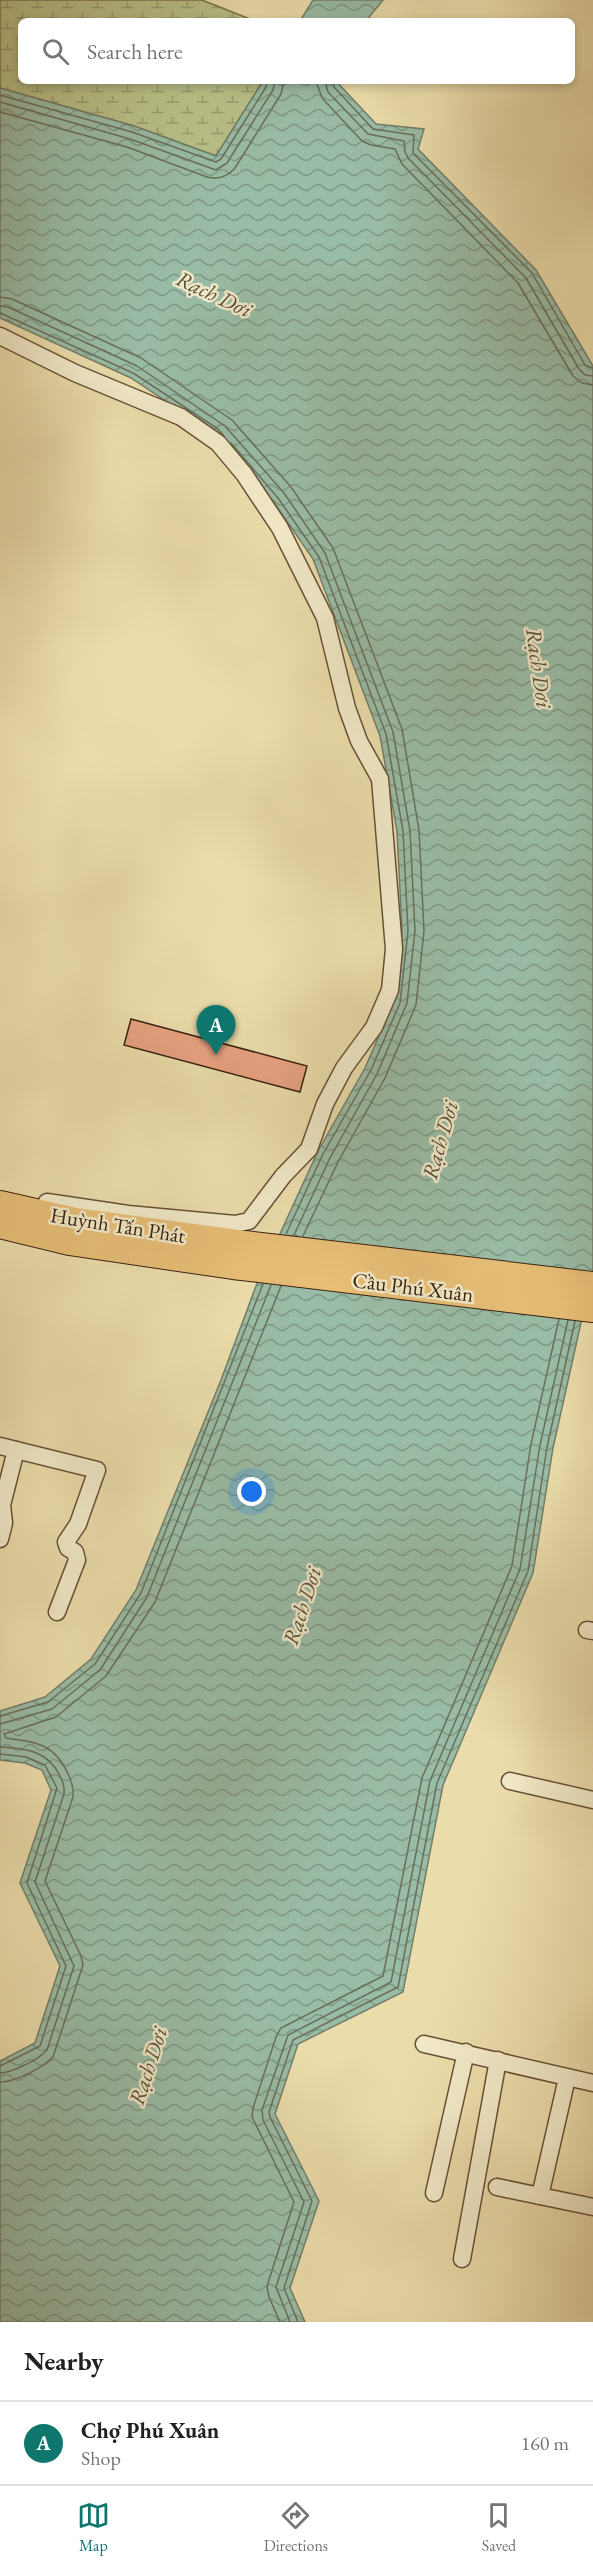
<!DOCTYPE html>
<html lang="en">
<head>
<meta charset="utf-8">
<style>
  :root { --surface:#fff; --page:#f6f6f6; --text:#202124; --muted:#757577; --line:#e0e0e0; --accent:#0f766e }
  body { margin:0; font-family:"EB Garamond",serif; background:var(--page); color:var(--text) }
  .you { position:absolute; left:252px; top:1492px; width:21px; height:21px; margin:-15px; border:4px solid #fff; border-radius:50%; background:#1a73e8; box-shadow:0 0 0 9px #1a73e833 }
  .badge { display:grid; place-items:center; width:39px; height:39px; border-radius:50%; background:var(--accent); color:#fff; font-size:20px; font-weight:700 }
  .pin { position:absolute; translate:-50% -50px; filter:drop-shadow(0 2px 3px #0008) }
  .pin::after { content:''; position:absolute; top:32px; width:21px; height:18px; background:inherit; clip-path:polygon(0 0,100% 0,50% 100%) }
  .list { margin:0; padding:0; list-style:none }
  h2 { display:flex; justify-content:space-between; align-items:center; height:78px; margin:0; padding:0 24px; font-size:26px }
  h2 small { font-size:20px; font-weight:400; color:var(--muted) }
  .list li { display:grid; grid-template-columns:39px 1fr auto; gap:18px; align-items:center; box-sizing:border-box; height:84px; padding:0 24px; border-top:2px solid var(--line) }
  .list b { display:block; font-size:22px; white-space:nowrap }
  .list p { margin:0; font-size:20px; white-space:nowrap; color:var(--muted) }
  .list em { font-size:20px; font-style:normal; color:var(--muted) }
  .icon { flex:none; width:33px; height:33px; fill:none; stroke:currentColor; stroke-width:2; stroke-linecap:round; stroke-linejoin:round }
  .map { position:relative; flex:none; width:593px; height:2322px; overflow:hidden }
  .search { position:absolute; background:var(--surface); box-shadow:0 3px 9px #0003; left:18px; right:18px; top:18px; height:66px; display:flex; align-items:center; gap:15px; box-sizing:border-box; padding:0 21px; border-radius:9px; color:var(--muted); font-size:22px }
  .sheet { height:162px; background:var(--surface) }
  nav { display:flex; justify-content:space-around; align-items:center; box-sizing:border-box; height:84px; border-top:2px solid var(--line); background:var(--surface); font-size:16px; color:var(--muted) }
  nav a { display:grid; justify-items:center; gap:3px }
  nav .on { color:var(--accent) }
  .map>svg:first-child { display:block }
  .wetland { fill:url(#wetland-marsh); stroke:#78714c; stroke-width:1.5 }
  .water { fill:url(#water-waves); stroke:#737e6a; stroke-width:1.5 }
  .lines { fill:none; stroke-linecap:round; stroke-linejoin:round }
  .shore { stroke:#696f5b; stroke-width:1.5 }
  .building { fill:#e7a281; stroke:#392210; stroke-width:1.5 }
  .street-casing { stroke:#665137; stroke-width:19 }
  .primary-casing { stroke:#392210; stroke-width:28 }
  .street { stroke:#f2e9c8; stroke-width:16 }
  .primary { stroke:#e6be76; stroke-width:26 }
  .labels { text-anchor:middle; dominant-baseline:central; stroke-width:5; stroke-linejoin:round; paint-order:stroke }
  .street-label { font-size:21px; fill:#392210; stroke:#f2e9c8 }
  .water-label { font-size:22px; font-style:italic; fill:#56503d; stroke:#f2e9c8 }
</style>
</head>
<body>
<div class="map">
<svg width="593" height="2322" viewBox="0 0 593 2322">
  <defs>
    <pattern id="wetland-marsh" width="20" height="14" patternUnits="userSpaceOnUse" patternTransform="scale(1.5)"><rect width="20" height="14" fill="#b8c088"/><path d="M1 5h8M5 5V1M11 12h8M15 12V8" fill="none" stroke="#979c6e"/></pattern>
    <pattern id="water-waves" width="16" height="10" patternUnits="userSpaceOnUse" patternTransform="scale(1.5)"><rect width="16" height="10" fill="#99bca6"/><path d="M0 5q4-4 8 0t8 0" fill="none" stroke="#7e9886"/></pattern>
  </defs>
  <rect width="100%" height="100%" fill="#ebddab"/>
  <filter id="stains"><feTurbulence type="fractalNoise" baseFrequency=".00333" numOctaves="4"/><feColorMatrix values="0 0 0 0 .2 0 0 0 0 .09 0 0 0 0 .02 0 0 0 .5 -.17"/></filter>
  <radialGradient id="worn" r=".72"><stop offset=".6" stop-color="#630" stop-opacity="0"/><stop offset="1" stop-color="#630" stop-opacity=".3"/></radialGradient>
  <path class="wetland" d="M0,0H202L255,21H21V81H263L216,156L134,126L0,88Z"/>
  <g class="water">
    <path d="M313,0H383L366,21H300Z"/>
    <path d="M263,81H336L376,124L424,129L418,149L536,270L593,366V1269L553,1448L533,1573L443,1785L403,1992L298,2044L275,2114L319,2201L290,2288L305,2322H0V2061L35,2043L60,1966L20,1883L51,1790L42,1770L25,1763L0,1760V1711L45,1697L91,1659L136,1590L221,1380L256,1286L318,1151L365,1068L394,1001L402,931L397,831L380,736L313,559L273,501L215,434L131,378L0,318V88L134,126L216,156Z"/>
  </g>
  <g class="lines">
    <g class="shore">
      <path d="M316,81L322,98L362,141L371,145L395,149L402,164L518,283L573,376L582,383L593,385"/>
      <path d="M325,81L328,92L368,134L404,141L405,152L408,158L526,278L579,369L585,375L593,376"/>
      <path d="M333,81L334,87L373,129L414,135L413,153L532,273L585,365L593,368"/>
      <path d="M0,95L132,132L216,162L221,159L266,87L267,81"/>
      <path d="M0,102L130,139L216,170L227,163L273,90L275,81"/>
      <path d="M0,112L127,147L207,177C218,180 227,177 235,168L281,94L284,81"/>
      <path d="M0,297L12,299L141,358L232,420L291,487L333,548L402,729L419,830L424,931L416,1005L385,1078L338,1162L303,1236"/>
      <path d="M0,306L8,307L137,366L225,426L284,493L325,553L393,732L410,831L415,931L407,1003L377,1074L330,1158L294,1235"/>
      <path d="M0,313L133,373L218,429L224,436"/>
      <path d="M231,443L278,498L319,557L386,734L403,831L408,931L400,1003L371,1070L323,1154L286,1234"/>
      <path d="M0,1716L48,1702L95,1664L141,1593L263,1284"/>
      <path d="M0,1724L52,1709L100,1670L147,1597L271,1285"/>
      <path d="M0,1747C26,1748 48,1751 60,1776C63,1782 65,1787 64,1794L35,1882L74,1966L47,2050C38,2060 14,2072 0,2073"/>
      <path d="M0,1754L26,1757L45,1765L57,1788L27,1883L66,1966L40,2046L0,2066"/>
      <path d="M0,2082C16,2082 42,2068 53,2057L83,1965L81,1956L45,1881L73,1797C74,1788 72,1782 68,1774C55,1744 36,1742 6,1738L4,1734L56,1717L106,1676L155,1602L281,1286"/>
      <path d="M280,2322L269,2297L267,2286L294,2202L252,2117L253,2108L276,2037L281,2028L383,1976L422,1778L512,1566L531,1444L559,1319"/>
      <path d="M290,2322L276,2287L304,2202L263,2120L262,2110L288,2035L391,1982L430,1781L520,1569L540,1445L568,1320"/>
      <path d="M298,2322L284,2288L312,2201L270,2117L269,2112L293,2040L398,1987L437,1783L528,1571L547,1447L575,1321"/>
    </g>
  </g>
  <path class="building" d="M131,1019L307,1066L300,1092L124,1045Z"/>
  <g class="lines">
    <defs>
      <g id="street">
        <path d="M0,336L75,373L181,417L218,443L244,474L280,528L325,618L347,708L359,741L380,779L394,949L390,990L374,1027L344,1068L325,1104L309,1149L283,1176L249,1221L235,1224L128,1214L47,1202"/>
        <path d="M0,1446L97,1470L78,1524L66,1542L68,1548L75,1552L77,1560L57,1612"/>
        <path d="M0,1539L4,1523L2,1505L16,1450"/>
        <path d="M587,1630L593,1631"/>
        <path d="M510,1781L593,1800"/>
        <path d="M424,2044L593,2083"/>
        <path d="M497,2187L540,2196L567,2078"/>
        <path d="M434,2193L466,2052"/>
        <path d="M540,2196L593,2207"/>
        <path d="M462,2259L498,2060"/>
      </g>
      <g id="primary">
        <path d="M0,1204L75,1221L237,1243L593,1285"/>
        <path d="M0,1225L69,1242L233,1266L593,1309"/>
      </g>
    </defs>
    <use href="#street" class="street-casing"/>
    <use href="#primary" class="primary-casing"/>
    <use href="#street" class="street"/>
    <use href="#primary" class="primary"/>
  </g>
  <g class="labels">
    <g class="street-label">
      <text transform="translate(118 1225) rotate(9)">Huỳnh Tấn Phát</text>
      <text transform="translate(413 1287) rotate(7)">Cầu Phú Xuân</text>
    </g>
    <g class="water-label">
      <text transform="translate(214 294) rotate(25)">Rạch Dơi</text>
      <text transform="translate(539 668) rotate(82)">Rạch Dơi</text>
      <text transform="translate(440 1140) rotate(-74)">Rạch Dơi</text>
      <text transform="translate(302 1606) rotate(-72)">Rạch Dơi</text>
      <text transform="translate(148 2066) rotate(-72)">Rạch Dơi</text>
    </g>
  </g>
  <rect width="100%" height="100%" filter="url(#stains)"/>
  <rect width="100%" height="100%" fill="url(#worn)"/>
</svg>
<div class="you"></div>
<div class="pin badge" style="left:216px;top:1055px">A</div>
<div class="search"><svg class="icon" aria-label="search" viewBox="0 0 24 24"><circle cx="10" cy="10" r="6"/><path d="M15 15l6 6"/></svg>Search here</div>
</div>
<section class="sheet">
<h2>Nearby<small></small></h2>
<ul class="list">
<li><span class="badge">A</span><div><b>Chợ Phú Xuân</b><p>Shop</p></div><em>160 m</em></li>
</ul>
</section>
<nav>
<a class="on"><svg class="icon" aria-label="map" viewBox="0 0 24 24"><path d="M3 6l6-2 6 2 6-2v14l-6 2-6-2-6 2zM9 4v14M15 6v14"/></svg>Map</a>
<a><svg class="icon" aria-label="directions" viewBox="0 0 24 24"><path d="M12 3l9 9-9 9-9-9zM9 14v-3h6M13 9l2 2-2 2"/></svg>Directions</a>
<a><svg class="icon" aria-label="saved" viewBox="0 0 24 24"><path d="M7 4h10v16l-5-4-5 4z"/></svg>Saved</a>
</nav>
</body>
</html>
